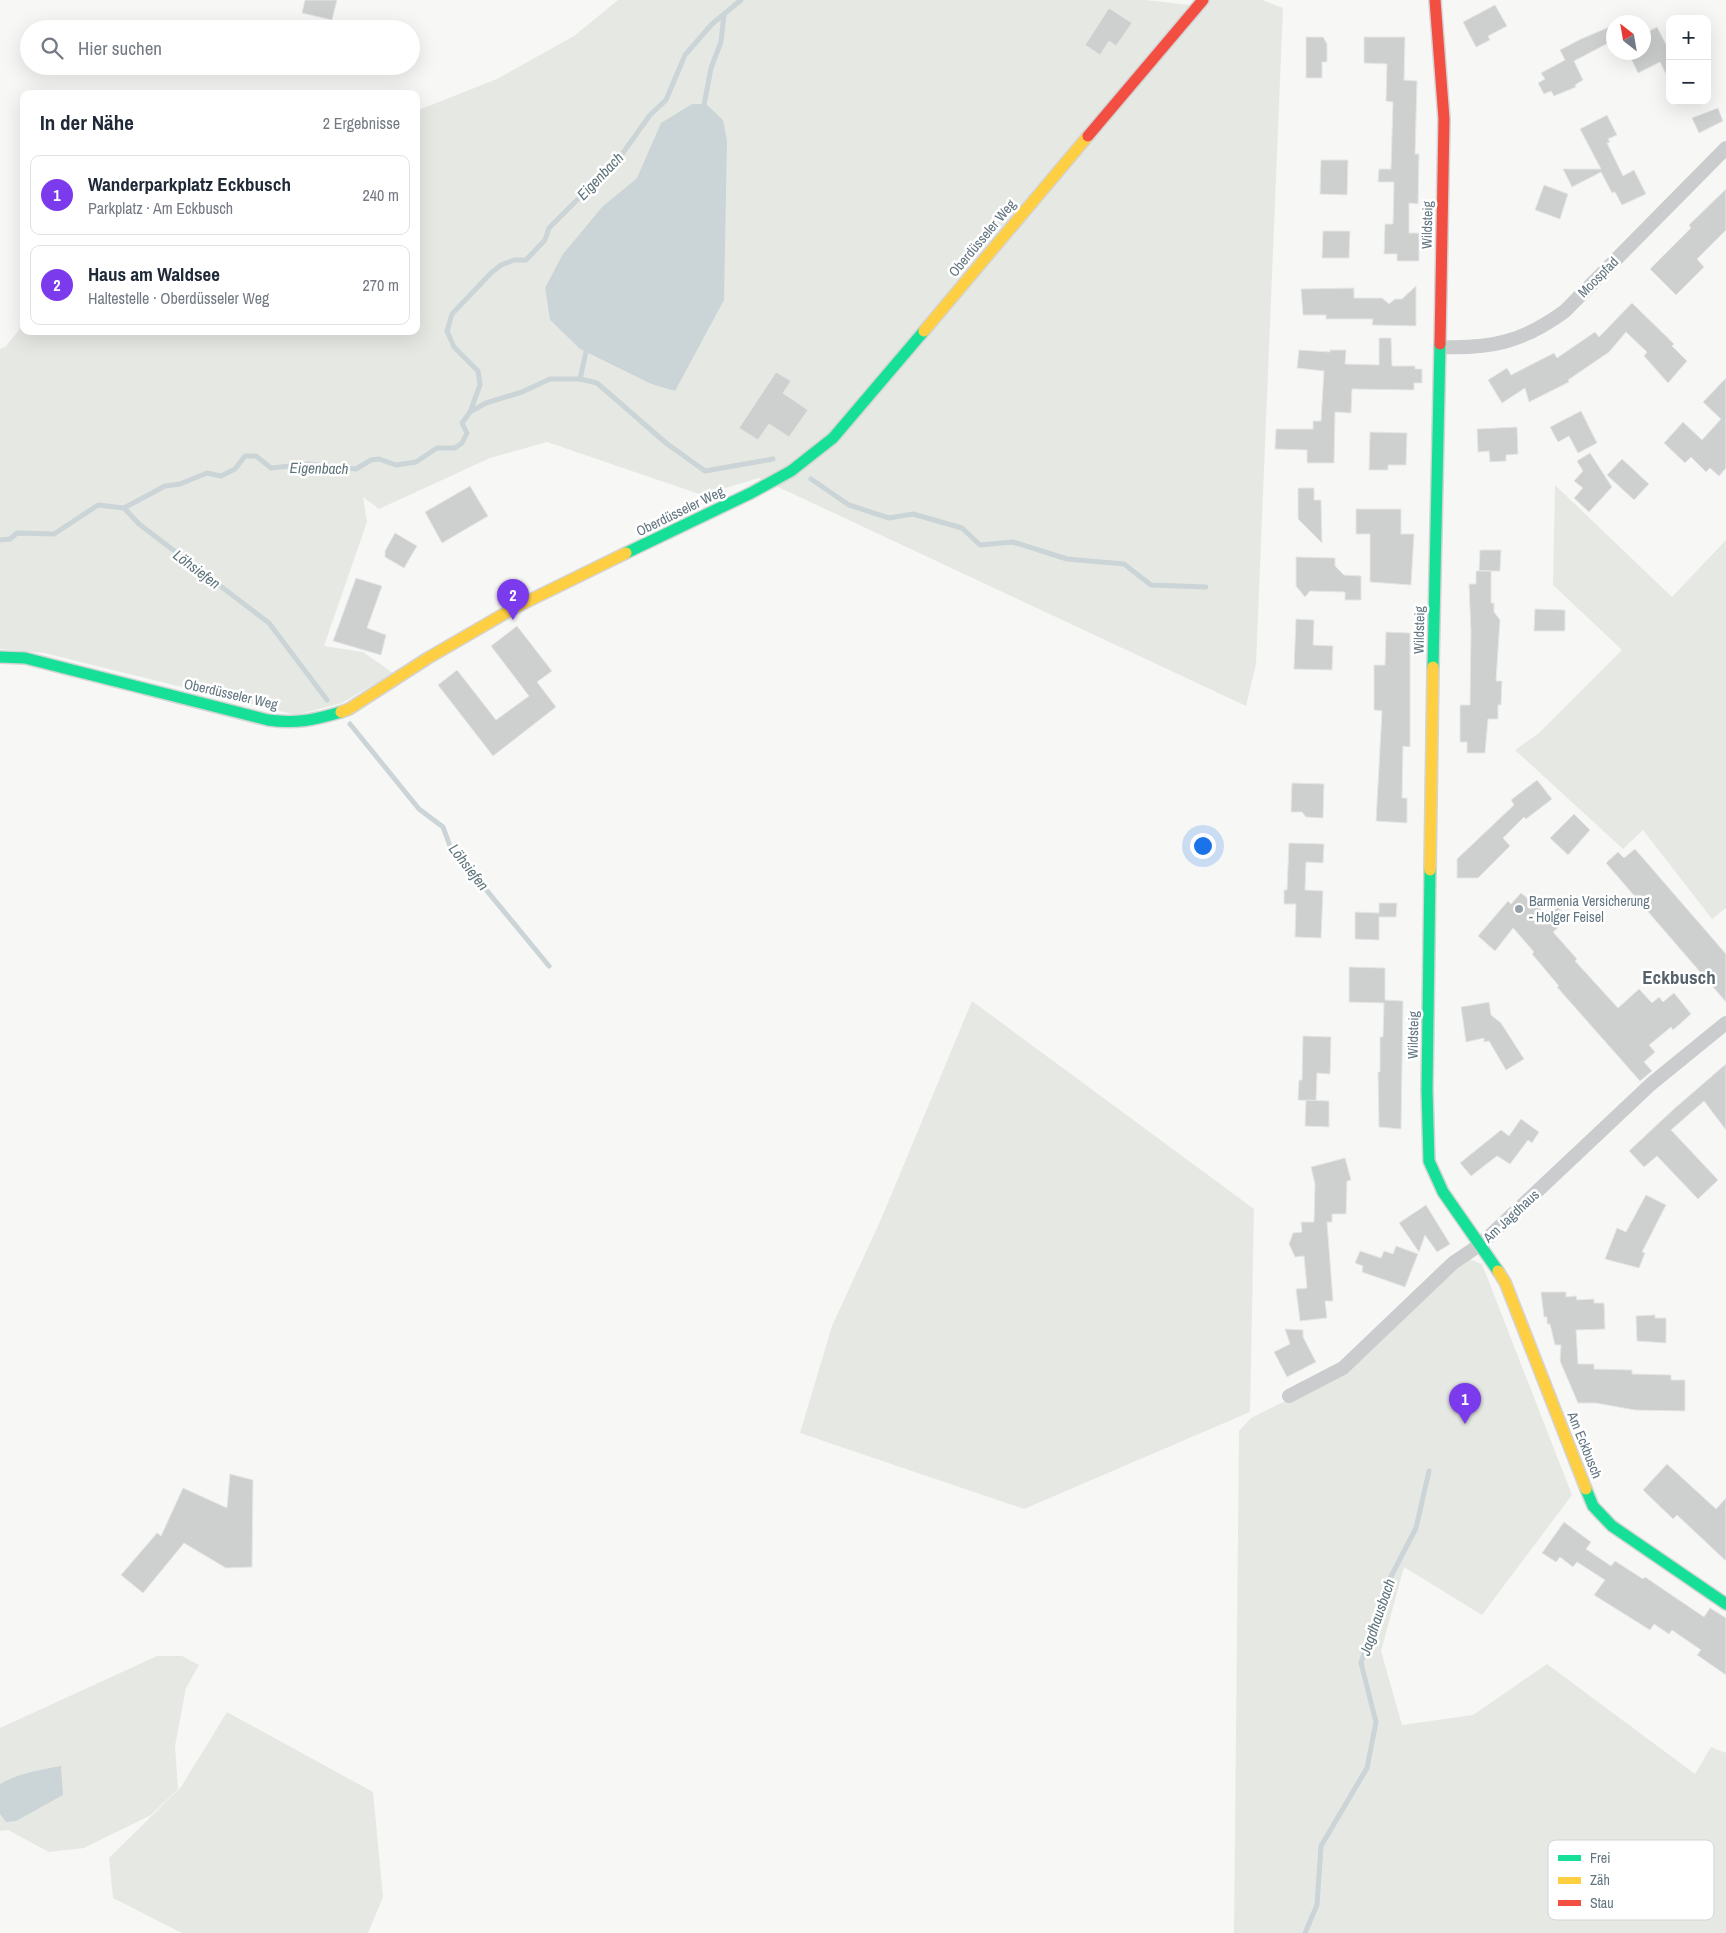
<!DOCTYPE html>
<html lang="de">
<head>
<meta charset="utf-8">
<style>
  :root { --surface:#fff; --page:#f6f6f7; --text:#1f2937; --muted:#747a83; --line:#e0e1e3; --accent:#7c3aed }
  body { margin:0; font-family:"Archivo Narrow",sans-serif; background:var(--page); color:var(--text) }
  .controls { position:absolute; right:15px; top:15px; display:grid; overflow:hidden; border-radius:10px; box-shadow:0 5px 20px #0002 }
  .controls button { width:45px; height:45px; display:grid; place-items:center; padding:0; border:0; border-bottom:1px solid var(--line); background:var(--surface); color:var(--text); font:25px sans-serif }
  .compass { position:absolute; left:1606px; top:15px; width:45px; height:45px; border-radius:50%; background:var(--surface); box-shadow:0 5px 20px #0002; rotate:329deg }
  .you { position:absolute; left:1202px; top:845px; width:18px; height:18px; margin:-12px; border:4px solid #fff; border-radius:50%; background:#1a73e8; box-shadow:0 0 0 8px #1a73e833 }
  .badge { display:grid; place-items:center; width:32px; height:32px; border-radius:50%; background:var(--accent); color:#fff; font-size:16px; font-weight:700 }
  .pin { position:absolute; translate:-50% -41px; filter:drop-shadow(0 1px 2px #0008) }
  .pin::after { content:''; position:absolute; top:26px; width:18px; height:15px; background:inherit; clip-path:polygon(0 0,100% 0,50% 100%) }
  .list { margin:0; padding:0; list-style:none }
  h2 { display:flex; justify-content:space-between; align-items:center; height:65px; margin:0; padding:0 20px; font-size:21px }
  h2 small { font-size:16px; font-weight:400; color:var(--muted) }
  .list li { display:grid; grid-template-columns:32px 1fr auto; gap:15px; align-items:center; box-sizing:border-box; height:80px; margin:0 10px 10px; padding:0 10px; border:1px solid var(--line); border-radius:10px }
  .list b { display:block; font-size:19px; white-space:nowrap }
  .list p { margin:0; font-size:16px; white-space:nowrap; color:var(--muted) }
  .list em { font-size:16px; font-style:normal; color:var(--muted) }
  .icon { flex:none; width:28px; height:28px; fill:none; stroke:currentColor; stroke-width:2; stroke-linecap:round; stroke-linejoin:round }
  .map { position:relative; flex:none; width:1726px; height:1933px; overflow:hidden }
  .search { position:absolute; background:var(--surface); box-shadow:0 5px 20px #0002; left:20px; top:20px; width:400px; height:55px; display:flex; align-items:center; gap:12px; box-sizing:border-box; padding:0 18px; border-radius:28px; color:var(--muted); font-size:19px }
  .panel { position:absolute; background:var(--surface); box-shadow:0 5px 20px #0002; left:20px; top:90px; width:400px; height:245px; border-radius:10px }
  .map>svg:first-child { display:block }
  .green { fill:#e6e9e3; fill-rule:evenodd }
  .water { fill:#cbd4d6 }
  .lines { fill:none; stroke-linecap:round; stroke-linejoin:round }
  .stream { stroke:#cbd4d6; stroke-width:5 }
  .building { fill:#ced0d0; stroke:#e6e6e6 }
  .fast-casing { stroke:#d3d4d5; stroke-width:14 }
  .slow-casing { stroke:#d3d4d5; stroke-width:14 }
  .jam-casing { stroke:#d3d4d5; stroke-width:14 }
  .street { stroke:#cbcccd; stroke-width:14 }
  .fast { stroke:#16e098; stroke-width:11 }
  .slow { stroke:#ffcf43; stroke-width:11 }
  .jam { stroke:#f24e42; stroke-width:11 }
  .poi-dot { fill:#96a2a9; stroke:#fff; stroke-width:2 }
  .labels { text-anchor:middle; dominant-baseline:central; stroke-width:5; stroke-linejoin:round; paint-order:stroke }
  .street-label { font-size:14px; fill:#627580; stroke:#fff }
  .poi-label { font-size:14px; fill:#627580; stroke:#fff; text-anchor:start }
  .water-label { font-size:15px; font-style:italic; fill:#5e747b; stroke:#fff }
  .district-label { font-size:19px; font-weight:bold; fill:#55626b; stroke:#fff }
  .key { fill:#fff; stroke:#d0d6d9; stroke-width:1 }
  .key-label { font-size:14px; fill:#627580 }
</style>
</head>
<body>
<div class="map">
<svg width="1726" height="1933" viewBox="0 0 1726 1933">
  <rect width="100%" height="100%" fill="#f7f7f6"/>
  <g class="green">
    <path d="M618,0H1145L1190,5L1201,0H1262L1283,8L1256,664L1246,706L759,478L702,495L547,442L490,458L379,509L363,497L367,522L324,646L363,652L393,673L342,703L296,715L44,653L0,649V349L6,346L24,324V331H416V111L497,79L574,36ZM637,178L675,391L651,384L580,349L550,320L545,288L603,206Z"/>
    <path d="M1555,485L1672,597L1726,540V908L1712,919L1643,830L1623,849L1515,750L1539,733L1622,650L1553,585Z"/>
    <path d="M972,1001L1254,1209L1250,1412L1024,1509L800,1433L832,1326L882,1217Z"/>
    <path d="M1469,1259L1482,1264L1572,1495L1482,1615L1404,1567L1381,1651L1402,1725L1473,1715L1547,1664L1695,1774L1711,1747L1726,1753V1933H1234L1239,1431L1251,1418L1346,1371L1449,1272Z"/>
    <path d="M157,1656H182L199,1665L186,1688L175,1746L178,1789L151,1815L84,1848L49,1852L8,1830L0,1831V1728Z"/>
    <path d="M227,1712L373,1792L383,1897L368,1933H182L113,1898L109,1858L181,1787Z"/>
  </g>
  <g class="water">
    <path d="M692,104H706L723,120L727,141L724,300L675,391L651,384L580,349L550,320L545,288L563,254L603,206L637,178L661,123Z"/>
    <path d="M61,1766L63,1795L16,1821L6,1822L0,1814V1784C19,1773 40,1770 61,1766Z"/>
  </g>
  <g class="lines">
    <g class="stream">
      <path d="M703,110L711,68L721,42L724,14"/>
      <path d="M580,379L597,383L666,443L705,471L773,459"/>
      <path d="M470,412L486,403L522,392L550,379H580L587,347"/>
      <path d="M811,479L849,505L889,518L913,514L962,528L980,545L1013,542L1067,559L1124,564L1151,585L1206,587"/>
      <path d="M124,508L139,524L269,623L327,700"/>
      <path d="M0,540L10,539L17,533L54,534L98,505L124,508L165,486L180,484L207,473L221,476L235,469L245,456H256L271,468L308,464L356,469L371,460L379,459L396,465L416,462L437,448H455L462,443L467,433L462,423L470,412L480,385L478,371L454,347L447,331L452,314L492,272L501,265L514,260H526L545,240L549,228L620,157L650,115L666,100L685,55L712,24L741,0"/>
      <path d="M350,724L419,809L443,827L450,846L549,966"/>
      <path d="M1305,1933L1317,1905L1321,1846L1367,1768L1376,1722L1361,1663L1383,1592L1416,1528L1429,1471"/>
    </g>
  </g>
  <g class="building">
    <path d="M305,0H337L332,20L302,13Z"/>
    <path d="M1495,5L1507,26L1488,36L1490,40L1476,47L1463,22Z"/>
    <path d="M1109,8L1132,23L1116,46L1109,41L1100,55L1085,45Z"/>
    <path d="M1614,25V40L1574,61L1583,80L1575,85L1576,87L1554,96L1551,91L1544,94L1538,83L1545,79L1541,73L1565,60L1560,50L1581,39Z"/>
    <path d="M1657,27L1670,52V82L1660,62L1638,73L1628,52H1644V34Z"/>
    <path d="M1306,37H1323L1327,44V62H1322V78H1306Z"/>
    <path d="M1364,37H1405L1404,80L1417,81L1415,154H1419L1418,204L1409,203V233H1419V261H1397V254H1384L1385,224H1393L1394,182H1378L1379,169H1391L1393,102L1386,101L1387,64L1364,63Z"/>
    <path d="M1718,108L1723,121L1699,133L1692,118Z"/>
    <path d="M1607,115L1617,135L1608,139L1610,142L1607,143L1623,176L1634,170L1646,194L1622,205L1615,192L1612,193L1601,172L1572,187L1563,169H1601L1580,129Z"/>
    <path d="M1321,160H1348L1347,195L1320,194Z"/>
    <path d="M1544,185L1568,194L1560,219L1535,210Z"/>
    <path d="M1726,189V230L1697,259L1704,267L1676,295L1650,269L1691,228L1689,225Z"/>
    <path d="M1323,231H1350L1349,258H1322Z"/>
    <path d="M1416,286V326L1372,325L1373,319H1326V315H1303L1301,289L1354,288V298H1382L1389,304L1395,299H1402Z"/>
    <path d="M1632,303L1674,344L1672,346L1687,361L1668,383L1644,356L1647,352L1626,332L1609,352L1568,380L1569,382L1529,402L1525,388L1502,403L1488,380L1507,368L1511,375L1554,353L1557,358L1595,332L1599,337Z"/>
    <path d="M1379,338H1391L1392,366H1415V369H1422V383H1414V390L1352,389L1351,413L1335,412L1334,463H1307V450L1275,449L1276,429H1313V421H1321L1324,371L1297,368L1299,350L1330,352V350H1346L1345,364L1379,365Z"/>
    <path d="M776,372L791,381L783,393L808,410L789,437L769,424L758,440L739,428Z"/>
    <path d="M1726,378V468L1719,476L1710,468L1706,472L1691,457L1685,463L1664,443L1683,422L1702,440L1721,419L1703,402Z"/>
    <path d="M1581,411L1597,443L1578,453L1569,436L1558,442L1550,427Z"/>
    <path d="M1517,427L1518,454L1506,455V461L1490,462L1489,451L1478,452L1477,429Z"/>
    <path d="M1370,432L1407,433L1406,465H1388V470H1369Z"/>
    <path d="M1590,453L1612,487L1589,512L1574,498L1583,488L1574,481L1583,471L1577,461Z"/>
    <path d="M1622,459L1649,484L1634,500L1607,475Z"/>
    <path d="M470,486L488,516L442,543L425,512Z"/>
    <path d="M1298,488H1314V500H1321L1322,543L1298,519Z"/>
    <path d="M1356,509H1401V534H1414L1411,585L1370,582V534H1356Z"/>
    <path d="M395,533L417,546L404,568L385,557V551Z"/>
    <path d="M1480,550H1501L1500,571H1479Z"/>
    <path d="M1296,557L1335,558V566L1344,575L1361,576V600H1345V592L1310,591L1305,597L1296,586Z"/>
    <path d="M1476,571H1491V603H1494V612L1500,620L1496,681H1502L1501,705H1498V719H1488L1485,753H1467V742H1460V705H1470L1471,632L1469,584H1476Z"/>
    <path d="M356,578L382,586L367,628L386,635L381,655L333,641Z"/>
    <path d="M1535,609L1565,610V631H1534Z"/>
    <path d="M1296,619L1314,620L1313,645L1333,646L1332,670L1294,669Z"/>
    <path d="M517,626L552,671L537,682L556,707L493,756L438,685L457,670L496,720L529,696L491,646Z"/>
    <path d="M1386,632L1410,633V747L1403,746L1402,798H1407V823L1376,821L1382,711L1374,710V665H1385Z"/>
    <path d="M1537,780L1552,799L1526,819L1524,817L1503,838L1510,846L1478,878H1457V859L1514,805L1511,800Z"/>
    <path d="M1292,783L1324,784L1323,818L1306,817L1302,812H1291Z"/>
    <path d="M1574,814L1590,830L1568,855L1550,838Z"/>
    <path d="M1289,843L1324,844L1323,863L1306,862L1305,890L1323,891L1321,938L1295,937L1296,904H1284V890H1287Z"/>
    <path d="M1635,849L1726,954V1002L1606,863L1618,852L1624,858Z"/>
    <path d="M1521,893L1548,915L1558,907L1568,919L1553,932L1577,959L1575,961L1618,1008L1639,989L1652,1003L1659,997L1663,1002L1674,993L1691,1014L1673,1030L1671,1027L1649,1045L1655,1052L1644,1062L1652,1071L1640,1081L1557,987L1559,986L1532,954L1534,952L1513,928L1495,951L1478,936L1508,901L1511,904Z"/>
    <path d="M1379,903H1397L1396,917H1379V940L1355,939V912L1379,913Z"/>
    <path d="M1349,967L1385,968V1000L1403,1001L1401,1129L1379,1127L1378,1072H1380V1037H1383L1384,1003L1349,1002Z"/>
    <path d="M1489,1002L1491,1015L1501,1023L1524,1059L1506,1070L1489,1041L1484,1042V1038L1466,1042L1461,1007Z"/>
    <path d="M1303,1036L1331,1037L1330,1074L1317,1073L1316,1101L1298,1100L1299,1080H1302Z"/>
    <path d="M1726,1064V1130L1704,1101L1671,1130L1718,1180L1698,1199L1657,1156L1644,1167L1629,1151L1675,1108Z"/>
    <path d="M1306,1100L1329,1101V1127L1305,1126Z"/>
    <path d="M1521,1119L1539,1132L1532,1143L1528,1140L1510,1164L1497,1156L1471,1176L1460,1163L1501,1130L1509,1136Z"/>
    <path d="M1345,1158L1351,1180L1347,1181L1346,1214H1332V1222H1327L1333,1301H1325L1327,1318L1300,1321L1296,1289L1307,1288L1304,1256L1295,1257L1289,1244L1293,1233L1302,1232L1301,1222H1314L1315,1184L1311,1167Z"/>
    <path d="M1646,1195L1666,1205L1642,1252L1645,1253L1639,1268L1605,1259L1617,1228L1626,1232Z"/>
    <path d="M1426,1205L1450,1244L1437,1252L1425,1235L1419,1252L1399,1223Z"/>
    <path d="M1396,1246L1418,1254L1405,1287L1362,1272L1363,1266L1355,1263L1360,1251L1381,1258L1384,1251L1393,1254Z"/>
    <path d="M1541,1292H1566V1297L1576,1296L1577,1300L1594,1299V1303H1604L1605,1329L1576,1330L1578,1364H1594V1369L1632,1370V1374L1671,1375V1380H1685V1411L1635,1410L1596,1403H1578L1560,1361L1561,1345H1555L1550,1324H1547V1317H1544Z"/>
    <path d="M1655,1315V1318H1666V1343L1637,1341L1636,1316Z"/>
    <path d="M1285,1329L1303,1330V1337L1316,1362L1287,1377L1274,1352L1290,1344Z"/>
    <path d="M1667,1464L1716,1509L1726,1498V1561L1677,1515L1673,1519L1643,1490Z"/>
    <path d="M230,1474L253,1480L252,1567L226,1568L184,1543L143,1593L121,1575L157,1533L161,1536L183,1488L227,1508Z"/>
    <path d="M1564,1522L1591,1542L1586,1549L1611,1566L1615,1561L1643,1579L1645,1577L1704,1617L1710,1608L1726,1618V1675L1697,1655L1701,1650L1672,1630L1669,1634L1654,1624L1650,1630L1594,1595L1605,1580L1577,1562L1573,1567L1560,1557L1556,1562L1542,1553Z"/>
  </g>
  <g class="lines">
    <defs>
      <g id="fast">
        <path d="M626,553L751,493L791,471L833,438L924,331"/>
        <path d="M0,657L25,658L268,720C296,724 314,720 341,712"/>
        <path d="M1433,667L1440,344"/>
        <path d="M1430,870L1427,1090L1429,1161L1443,1192L1498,1271"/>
        <path d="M1586,1489L1593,1506L1612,1526L1726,1604"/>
      </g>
      <g id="slow">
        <path d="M924,331L1088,136"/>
        <path d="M341,712L349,709L428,658L516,607L626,553"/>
        <path d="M1430,870L1433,667"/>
        <path d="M1498,1271L1505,1282L1586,1489"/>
      </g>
      <g id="jam">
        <path d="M1435,0L1444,119L1440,344"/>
        <path d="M1088,136L1203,0"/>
      </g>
    </defs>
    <use href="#fast" class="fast-casing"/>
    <use href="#slow" class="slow-casing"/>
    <use href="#jam" class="jam-casing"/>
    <g class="street">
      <path d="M1440,347C1491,349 1523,342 1565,311L1726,148"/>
      <path d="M1289,1396L1343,1368L1453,1263L1481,1244L1651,1084L1726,1023"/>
    </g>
    <use href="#fast" class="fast"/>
    <use href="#slow" class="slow"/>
    <use href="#jam" class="jam"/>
  </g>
  <circle class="poi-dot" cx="1519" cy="909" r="5"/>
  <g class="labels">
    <g class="street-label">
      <text transform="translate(1427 225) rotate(-89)">Wildsteig</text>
      <text transform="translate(982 238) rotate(-50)">Oberdüsseler Weg</text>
      <text transform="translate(1598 277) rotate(-45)">Moospfad</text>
      <text transform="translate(680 511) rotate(-26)">Oberdüsseler Weg</text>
      <text transform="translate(1419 630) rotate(-89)">Wildsteig</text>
      <text transform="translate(231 694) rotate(13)">Oberdüsseler Weg</text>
      <text transform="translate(1413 1035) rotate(-89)">Wildsteig</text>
      <text transform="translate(1511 1216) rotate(-43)">Am Jagdhaus</text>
      <text transform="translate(1585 1445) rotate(68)">Am Eckbusch</text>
    </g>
    <g class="poi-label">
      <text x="1529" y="901">Barmenia Versicherung<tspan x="1529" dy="16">- Holger Feisel</tspan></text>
    </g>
    <g class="water-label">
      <text transform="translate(600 176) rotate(-46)">Eigenbach</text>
      <text transform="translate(319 468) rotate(1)">Eigenbach</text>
      <text transform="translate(197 569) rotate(37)">Löhsiefen</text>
      <text transform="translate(469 867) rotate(52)">Löhsiefen</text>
      <text transform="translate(1377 1617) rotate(-71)">Jagdhausbach</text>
    </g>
    <g class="district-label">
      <text x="1679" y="977">Eckbusch</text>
    </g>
  </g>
  <rect x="1548" y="1840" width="166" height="80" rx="8" class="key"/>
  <rect x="1558" y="1855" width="23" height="6" fill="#16e098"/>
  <rect x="1558" y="1877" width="23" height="7" fill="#ffcf43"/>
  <rect x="1558" y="1900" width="23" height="6" fill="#f24e42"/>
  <g class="key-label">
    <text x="1590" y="1863">Frei</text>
    <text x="1590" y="1885">Zäh</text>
    <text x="1590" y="1908">Stau</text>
  </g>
</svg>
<div class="controls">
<button>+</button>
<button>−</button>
</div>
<svg class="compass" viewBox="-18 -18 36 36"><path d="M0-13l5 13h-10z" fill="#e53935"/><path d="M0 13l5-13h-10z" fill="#747a83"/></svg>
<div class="you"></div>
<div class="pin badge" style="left:1465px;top:1424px">1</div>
<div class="pin badge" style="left:513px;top:620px">2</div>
<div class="search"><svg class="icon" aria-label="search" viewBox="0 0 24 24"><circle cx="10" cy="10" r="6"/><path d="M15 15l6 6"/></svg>Hier suchen</div>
<section class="panel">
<h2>In der Nähe<small>2 Ergebnisse</small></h2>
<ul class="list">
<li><span class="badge">1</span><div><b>Wanderparkplatz Eckbusch</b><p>Parkplatz · Am Eckbusch</p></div><em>240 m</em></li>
<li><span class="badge">2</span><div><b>Haus am Waldsee</b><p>Haltestelle · Oberdüsseler Weg</p></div><em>270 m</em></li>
</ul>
</section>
</div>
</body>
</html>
